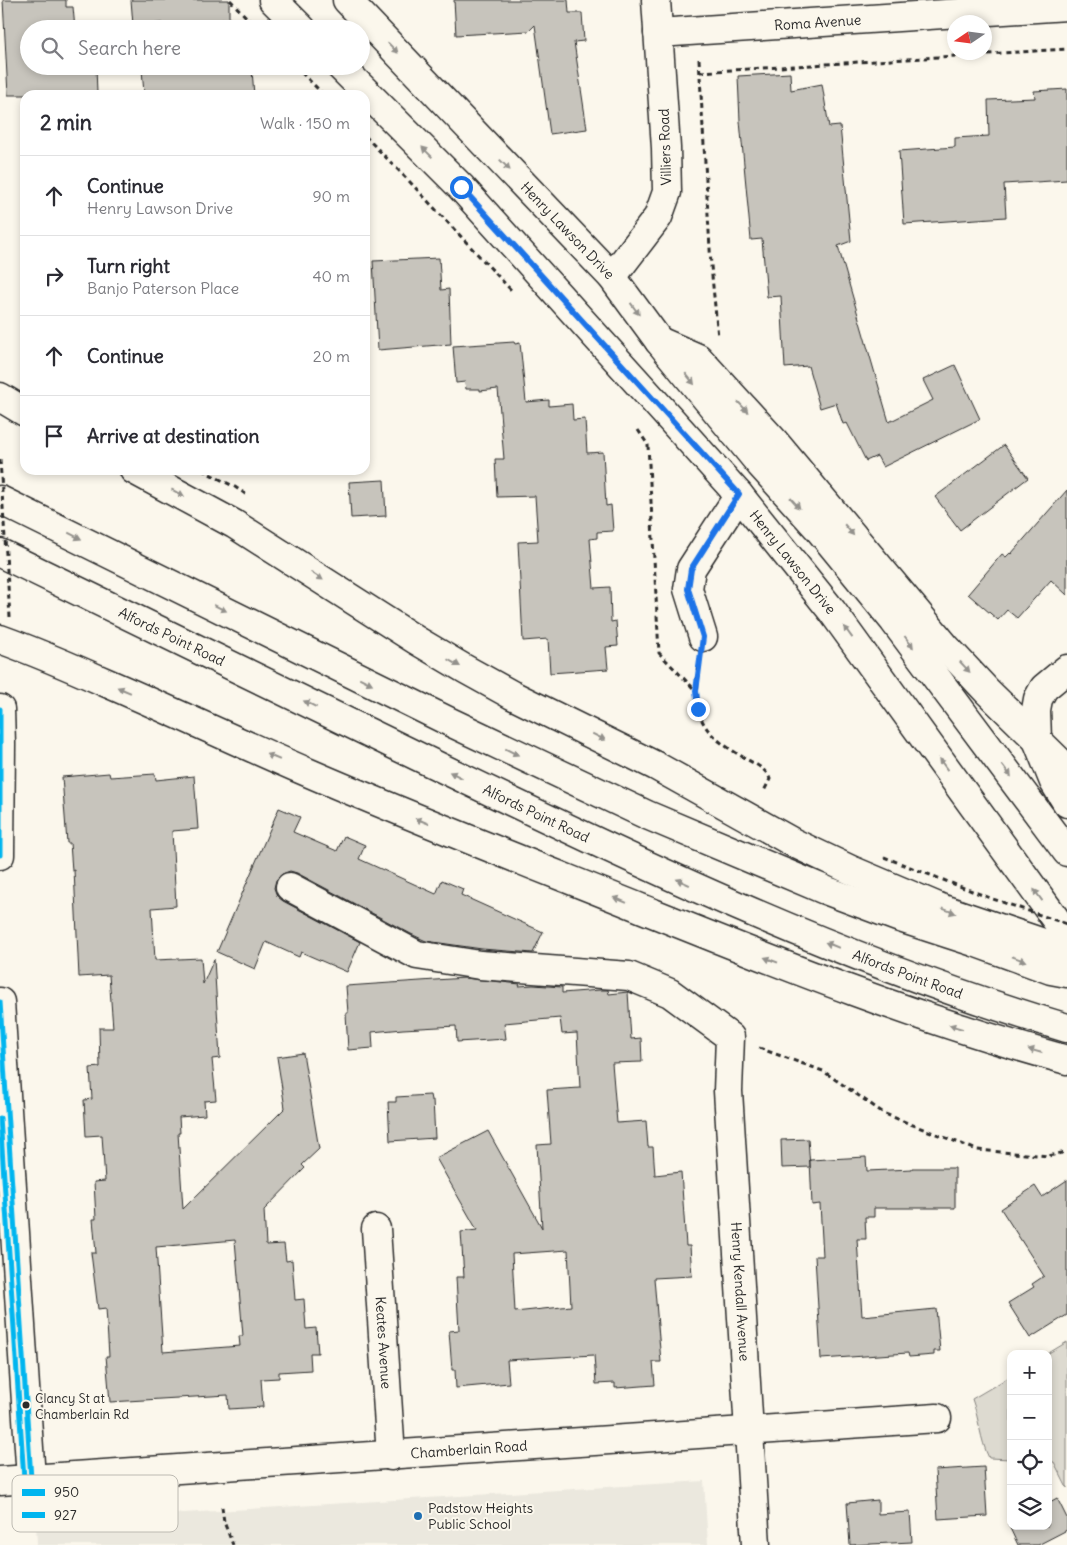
<!DOCTYPE html>
<html lang="en">
<head>
<meta charset="utf-8">
<style>
  :root { --surface:#fff; --page:#f2f2f3; --text:#2b2b33; --muted:#7c7c81; --line:#e1e1e2 }
  body { margin:0; font-family:Delius,sans-serif; background:var(--page); color:var(--text) }
  .controls { position:absolute; right:15px; bottom:15px; display:grid; overflow:hidden; border-radius:10px; box-shadow:0 2px 8px #0003 }
  .controls button { width:45px; height:45px; display:grid; place-items:center; padding:0; border:0; border-bottom:1px solid var(--line); background:var(--surface); color:var(--text); font:25px sans-serif }
  .compass { position:absolute; left:947px; top:15px; width:45px; height:45px; border-radius:50%; background:var(--surface); box-shadow:0 2px 8px #0003; rotate:257deg }
  .stop { position:absolute; width:15px; height:15px; margin:-11px; border:4px solid #1a73e8; border-radius:50%; background:#fff }
  .stop.end { background:#1a73e8; border-color:#fff; box-shadow:0 1px 5px #0008 }
  .list { margin:0; padding:0; list-style:none }
  h2 { display:flex; justify-content:space-between; align-items:center; height:65px; margin:0; padding:0 20px; font-size:21px }
  h2 small { font-size:16px; font-weight:400; color:var(--muted) }
  .list li { display:grid; grid-template-columns:32px 1fr auto; gap:15px; align-items:center; box-sizing:border-box; height:80px; padding:0 20px; border-top:1px solid var(--line) }
  .list b { display:block; font-size:19px; white-space:nowrap }
  .list p { margin:0; font-size:16px; white-space:nowrap; color:var(--muted) }
  .list em { font-size:16px; font-style:normal; color:var(--muted) }
  .icon { flex:none; width:28px; height:28px; fill:none; stroke:currentColor; stroke-width:2; stroke-linecap:round; stroke-linejoin:round }
  .map { position:relative; flex:none; width:1067px; height:1545px; overflow:hidden }
  .search { position:absolute; background:var(--surface); box-shadow:0 2px 8px #0003; left:20px; top:20px; width:350px; height:55px; display:flex; align-items:center; gap:12px; box-sizing:border-box; padding:0 18px; border-radius:28px; color:var(--muted); font-size:19px }
  .panel { position:absolute; background:var(--surface); box-shadow:0 2px 8px #0003; left:20px; top:90px; width:350px; height:385px; border-radius:15px }
  .map>svg:first-child { display:block }
  .built { fill:#ebe8de }
  .green { fill:#dddad0; stroke:#84827e }
  .building { fill:#c7c4bc; stroke:#2b2b2b; fill-rule:evenodd }
  .lines { fill:none; stroke-linecap:round; stroke-linejoin:round }
  .minor-casing { stroke:#2b2b2b; stroke-width:31 }
  .major-casing { stroke:#2b2b2b; stroke-width:31 }
  .highway-casing { stroke:#2b2b2b; stroke-width:31 }
  .path { stroke:#2b2b2b; stroke-width:3; stroke-dasharray:5 4; stroke-linecap:butt }
  .minor { stroke:#fbf7ec; stroke-width:28 }
  .major { stroke:#fbf7ec; stroke-width:28 }
  .highway { stroke:#fbf7ec; stroke-width:28 }
  .path-bridge { stroke:#2b2b2b; stroke-width:3; stroke-dasharray:5 4; stroke-linecap:butt }
  .bus-1-casing { stroke:#fbf7ec; stroke-width:9 }
  .bus-2-casing { stroke:#fbf7ec; stroke-width:9 }
  .bus-1 { stroke:#00b5ef; stroke-width:5 }
  .bus-2 { stroke:#00b5ef; stroke-width:5 }
  .oneway { fill:#93918c }
  .route { stroke:#1a73e8; stroke-width:6 }
  .bus-dot { fill:#2b2b2b; stroke:#fbf7ec; stroke-width:2 }
  .poi-dot { fill:#1f6fb2; stroke:#fbf7ec; stroke-width:2 }
  .labels { text-anchor:middle; dominant-baseline:central; stroke-width:4; stroke-linejoin:round; paint-order:stroke }
  .bus-label { font-size:13px; fill:#2b2b2b; stroke:#fbf7ec; text-anchor:start }
  .street-label { font-size:14px; fill:#2b2b2b; stroke:#fbf7ec }
  .poi-label { font-size:14px; fill:#2b2b2b; stroke:#fbf7ec; text-anchor:start }
  .key { fill:#fbf7ec; stroke:#bdbab2; stroke-width:1 }
  .key-label { font-size:14px; fill:#2b2b2b }
</style>
</head>
<body>
<div class="map">
<svg width="1067" height="1545" viewBox="0 0 1067 1545">
  <rect width="100%" height="100%" fill="#fbf7ec"/>
  <filter id="ink" filterUnits="userSpaceOnUse"><feTurbulence type="fractalNoise" baseFrequency=".02" numOctaves="2"/><feDisplacementMap in="SourceGraphic" scale="10" xChannelSelector="R" yChannelSelector="G"/><feConvolveMatrix kernelMatrix="1 2 1 2 8 2 1 2 1" color-interpolation-filters="sRGB"/></filter>
  <g filter="url(#ink)">
    <path class="built" d="M704,1481L708,1545H37L36,1522Z"/>
    <g class="green">
      <path d="M1067,1342V1488L1054,1462H1048L1047,1354Z"/>
      <path d="M1011,1376V1459L989,1458C980,1440 979,1418 972,1399Z"/>
    </g>
    <g class="building">
      <path d="M3,0H66V7H73L75,29H29V66H96L97,93H96V95H8Z"/>
      <path d="M131,0H229V19L197,21L198,25L214,23V29H163L162,23L133,25Z"/>
      <path d="M454,0H568L569,13H582L584,41L574,42L587,129L550,134L535,25L529,31L456,35Z"/>
      <path d="M164,66H216L217,73L252,70L254,95H162V92L144,93L142,70L164,68Z"/>
      <path d="M790,73L791,90L822,84L829,127L840,126L851,241L838,246L889,422L933,400L923,380L955,365L980,419L883,467L877,456L866,461L847,423L843,424L836,403L820,408L808,366L785,368L781,296L767,297L762,239L751,240L740,121L738,76Z"/>
      <path d="M1067,89V180L1004,184L1006,217L904,224L899,151L955,147V138L989,136L988,100L1035,98L1034,91Z"/>
      <path d="M439,258L441,290L449,289L451,344L378,350L373,261Z"/>
      <path d="M514,342L515,344L520,343L526,402L549,400V406L572,404L573,420L585,419L587,453L603,452L606,506L611,505L613,531L597,532V538L590,539L594,588L610,587L611,622L616,621L618,646L606,647L608,669L550,673L548,639L523,641L518,542L538,541L535,496L497,497L495,459H504L498,389L480,391V389H466L465,382L456,383L453,346Z"/>
      <path d="M1004,445L1028,478L960,530L935,497Z"/>
      <path d="M384,480L386,516L351,518L349,482Z"/>
      <path d="M1067,490V595L1051,580L1017,618L1007,610L998,620L968,594L1002,554L1006,557L1010,553L1011,554Z"/>
      <path d="M109,773L110,777L155,774L156,780L194,776L198,829L172,831L176,906L152,908L155,960L201,958L203,984L214,959L220,1058L212,1059L216,1100L204,1101L205,1115L179,1117L180,1133H178L183,1209L285,1108L277,1057L303,1053L319,1149L302,1165L305,1168L264,1210L266,1245L284,1244L286,1261L292,1260L295,1300L304,1299L306,1329L316,1328L318,1353H310L311,1370L279,1372V1378L261,1379L263,1407L229,1409L228,1395L110,1402L106,1356H109L106,1308L98,1309L91,1253H96L93,1219H96L94,1182L105,1181L102,1135L86,1136L84,1100L92,1099L90,1068L100,1067L99,1028H113L109,975L79,977L74,870L72,871L70,843H67L62,777ZM235,1240L243,1336H239L240,1346L163,1352L156,1247Z"/>
      <path d="M279,808L300,817L293,832L337,851L344,836L365,845L359,859L436,894L442,880L463,889L461,895L543,932L533,953L482,949L426,941L411,934L297,873L290,871L282,874L276,880L274,888L277,896L283,901L360,942L347,972L301,952L299,957L266,942L255,969L217,952Z"/>
      <path d="M465,978L520,984L519,986L533,985L562,987V993L600,990H608L609,994L628,992L631,1039L641,1038L642,1062L612,1063L617,1123L646,1121L648,1147H653L655,1175L681,1172L686,1246H690L692,1276L654,1278L661,1362H653L655,1385L615,1388V1383L596,1384L594,1355L507,1360L509,1383L456,1388L455,1370H452L449,1331L459,1330L456,1277H464L461,1232L477,1230L436,1158L488,1131L542,1228L537,1145L551,1144L547,1090L580,1088L577,1033L562,1034L560,1018L504,1023L506,1039L457,1042L456,1026L403,1029L372,1032L373,1048L348,1050L346,1013H348L346,986ZM568,1250L571,1306L515,1312L512,1254Z"/>
      <path d="M430,1095L431,1100H433L435,1138L390,1141L388,1102H396V1097Z"/>
      <path d="M808,1139L810,1167L782,1168L781,1140Z"/>
      <path d="M866,1157L867,1171L912,1169V1168H955V1208H874V1217H865L866,1239H857L862,1316L936,1309L940,1351H934V1355L909,1357L908,1353L821,1359L815,1256H823L820,1204L812,1205L810,1160Z"/>
      <path d="M1067,1180V1315L1030,1338L1008,1303L1034,1287L1032,1284L1044,1276L1001,1209L1035,1186L1042,1197Z"/>
      <path d="M984,1467L987,1516L938,1519L935,1470Z"/>
      <path d="M1057,1498L1067,1518V1530L1038,1545H1018L1008,1524L1011,1522V1526H1048V1503Z"/>
      <path d="M878,1500V1514L910,1512L912,1542L850,1545L847,1503Z"/>
    </g>
    <g class="lines">
      <defs>
        <g id="minor">
          <path id="s1" d="M658,33L1067,6"/>
          <path d="M612,277L658,217L667,192L666,148L656,0"/>
          <path d="M703,637L688,589L691,569L739,495"/>
          <path d="M1067,669L1044,688L1038,699L1036,710L1037,740L1054,782L1067,803"/>
          <path d="M0,709L1,744L0,855"/>
          <path id="s2" d="M290,887L417,955L480,965L629,976L670,993L730,1037L728,1091L756,1545"/>
          <path d="M0,1002L31,1479"/>
          <path id="s3" d="M376,1229L391,1456"/>
          <path id="s4" d="M0,1481L937,1418"/>
        </g>
        <g id="major">
          <path d="M273,0L302,29"/>
          <path id="s5" d="M347,0L612,277L659,341L760,464L817,527L894,621L1067,852"/>
          <path id="s6" d="M340,66L461,187L739,495L832,611L1067,935"/>
        </g>
        <g id="highway">
          <path d="M659,341L698,358L773,440L945,646L987,691L1067,769"/>
          <path d="M0,397L25,412"/>
          <path d="M134,470L234,524L416,640L465,669L512,695L656,766L794,843L851,870L943,909L1067,951"/>
          <path d="M0,500L450,722L647,815L825,890L897,917L974,942L1051,970L1067,973"/>
          <path id="s7" d="M0,553C139,621 278,688 417,756C629,859 841,961 1067,1028"/>
          <path d="M0,639C36,652 71,667 107,683C174,712 240,743 307,772C418,820 531,864 643,909C782,965 922,1021 1067,1060"/>
        </g>
      </defs>
      <use href="#minor" class="minor-casing"/>
      <use href="#major" class="major-casing"/>
      <use href="#highway" class="highway-casing"/>
      <g class="path">
        <path d="M230,0L250,21"/>
        <path d="M699,59L711,266L718,337"/>
        <path d="M295,66L324,95"/>
        <path d="M700,72L1067,49"/>
        <path d="M365,136L409,181L511,290"/>
        <path d="M638,430L648,445L659,653L696,691"/>
        <path d="M202,470L235,487L247,495"/>
        <path d="M699,666C692,719 701,733 748,760C757,765 766,769 770,779L763,793"/>
        <path d="M759,1048L823,1071L885,1114L977,1150L1048,1156L1067,1152"/>
        <path d="M222,1507L224,1522L233,1545"/>
      </g>
      <use href="#minor" class="minor"/>
      <use href="#major" class="major"/>
      <use href="#highway" class="highway"/>
      <g class="path-bridge">
        <path d="M0,460L10,617"/>
        <path d="M884,857L990,898L1067,924"/>
      </g>
      <defs>
        <g id="bus-1">
          <path d="M0,709V855"/>
          <path d="M0,1002L31,1479"/>
        </g>
        <path id="bus-2" d="M0,1118L24,1479"/>
      </defs>
      <use href="#bus-1" class="bus-1-casing"/>
      <use href="#bus-2" class="bus-2-casing"/>
      <use href="#bus-1" class="bus-1"/>
      <use href="#bus-2" class="bus-2"/>
    </g>
    <defs><path id="oneway-solid" d="M-6-.8H1V-3.2L6.5 0L1 3.2V.8H-6Z" transform="scale(1.25)"/></defs>
    <g class="oneway">
      <use href="#oneway-solid" transform="translate(393 48) rotate(46)"/>
      <use href="#oneway-solid" transform="translate(427 152) rotate(-135)"/>
      <use href="#oneway-solid" transform="translate(505 165) rotate(46)"/>
      <use href="#oneway-solid" transform="translate(635 309) rotate(54)"/>
      <use href="#oneway-solid" transform="translate(690 379) rotate(51)"/>
      <use href="#oneway-solid" transform="translate(743 407) rotate(47)"/>
      <use href="#oneway-solid" transform="translate(178 493) rotate(28)"/>
      <use href="#oneway-solid" transform="translate(795 503) rotate(48)"/>
      <use href="#oneway-solid" transform="translate(849 530) rotate(50)"/>
      <use href="#oneway-solid" transform="translate(75 536) rotate(26)"/>
      <use href="#oneway-solid" transform="translate(317 576) rotate(33)"/>
      <use href="#oneway-solid" transform="translate(220 608) rotate(26)"/>
      <use href="#oneway-solid" transform="translate(848 632) rotate(-126)"/>
      <use href="#oneway-solid" transform="translate(909 642) rotate(53)"/>
      <use href="#oneway-solid" transform="translate(454 663) rotate(30)"/>
      <use href="#oneway-solid" transform="translate(965 667) rotate(47)"/>
      <use href="#oneway-solid" transform="translate(366 681) rotate(26)"/>
      <use href="#oneway-solid" transform="translate(124 690) rotate(-157)"/>
      <use href="#oneway-solid" transform="translate(310 704) rotate(-154)"/>
      <use href="#oneway-solid" transform="translate(599 737) rotate(26)"/>
      <use href="#oneway-solid" transform="translate(512 752) rotate(26)"/>
      <use href="#oneway-solid" transform="translate(273 757) rotate(-157)"/>
      <use href="#oneway-solid" transform="translate(943 764) rotate(-126)"/>
      <use href="#oneway-solid" transform="translate(1007 771) rotate(53)"/>
      <use href="#oneway-solid" transform="translate(456 775) rotate(-154)"/>
      <use href="#oneway-solid" transform="translate(422 821) rotate(-158)"/>
      <use href="#oneway-solid" transform="translate(683 882) rotate(-156)"/>
      <use href="#oneway-solid" transform="translate(1038 895) rotate(-126)"/>
      <use href="#oneway-solid" transform="translate(620 900) rotate(-158)"/>
      <use href="#oneway-solid" transform="translate(949 911) rotate(20)"/>
      <use href="#oneway-solid" transform="translate(832 945) rotate(-158)"/>
      <use href="#oneway-solid" transform="translate(1019 959) rotate(20)"/>
      <use href="#oneway-solid" transform="translate(771 960) rotate(-159)"/>
      <use href="#oneway-solid" transform="translate(956 1027) rotate(-163)"/>
      <use href="#oneway-solid" transform="translate(1035 1051) rotate(-164)"/>
    </g>
  </g>
  <g class="lines" filter="url(#ink)">
    <path class="route" d="M461,187L739,494L691,569L688,589L703,637L696,691L698,709"/>
  </g>
  <circle class="bus-dot" cx="26" cy="1405" r="4.5"/>
  <circle class="poi-dot" cx="418" cy="1516" r="5"/>
  <g class="labels">
    <g class="bus-label">
      <text x="35" y="1398">Clancy St at<tspan x="35" dy="16">Chamberlain Rd</tspan></text>
    </g>
    <g class="street-label">
      <text stroke="none"><textPath href="#s1" startOffset="160">Roma Avenue</textPath></text>
      <text transform="translate(665 147) rotate(-92)">Villiers Road</text>
      <text stroke="none"><textPath href="#s5" startOffset="319">Henry Lawson Drive</textPath></text>
      <text stroke="none"><textPath href="#s6" startOffset="672">Henry Lawson Drive</textPath></text>
      <text stroke="none"><textPath href="#s7" startOffset="191">Alfords Point Road</textPath></text>
      <text stroke="none"><textPath href="#s7" startOffset="596">Alfords Point Road</textPath></text>
      <text stroke="none"><textPath href="#s7" startOffset="1001">Alfords Point Road</textPath></text>
      <text stroke="none"><textPath href="#s2" startOffset="731">Henry Kendall Avenue</textPath></text>
      <text stroke="none"><textPath href="#s3" startOffset="114">Keates Avenue</textPath></text>
      <text stroke="none"><textPath href="#s4" startOffset="470">Chamberlain Road</textPath></text>
    </g>
    <g class="poi-label">
      <text x="428" y="1508">Padstow Heights<tspan x="428" dy="16">Public School</tspan></text>
    </g>
  </g>
  <rect x="12" y="1475" width="166" height="57" rx="8" class="key"/>
  <rect x="22" y="1489" width="23" height="7" fill="#00b5ef"/>
  <rect x="22" y="1512" width="23" height="6" fill="#00b5ef"/>
  <g class="key-label">
    <text x="54" y="1497">950</text>
    <text x="54" y="1520">927</text>
  </g>
</svg>
<div class="controls">
<button>+</button>
<button>−</button>
<button><svg class="icon" aria-label="locate" viewBox="0 0 24 24"><circle cx="12" cy="12" r="6"/><path d="M12 2v4M12 18v4M2 12h4M18 12h4"/></svg></button>
<button><svg class="icon" aria-label="layers" viewBox="0 0 24 24"><path d="M12 4l9 5-9 5-9-5zM3 14l9 5 9-5"/></svg></button>
</div>
<svg class="compass" viewBox="-18 -18 36 36"><path d="M0-13l5 13h-10z" fill="#e53935"/><path d="M0 13l5-13h-10z" fill="#7c7c81"/></svg>
<div class="stop" style="left:461px;top:187px"></div>
<div class="stop end" style="left:698px;top:709px"></div>
<div class="search"><svg class="icon" aria-label="search" viewBox="0 0 24 24"><circle cx="10" cy="10" r="6"/><path d="M15 15l6 6"/></svg>Search here</div>
<section class="panel">
<h2>2 min<small>Walk · 150 m</small></h2>
<ul class="list">
<li><svg class="icon" aria-label="ahead" viewBox="0 0 24 24"><path d="M12 20V5M6 11l6-6 6 6"/></svg><div><b>Continue</b><p>Henry Lawson Drive</p></div><em>90 m</em></li>
<li><svg class="icon" aria-label="right" viewBox="0 0 24 24"><path d="M7 20v-9h11M14 6l5 5-5 5"/></svg><div><b>Turn right</b><p>Banjo Paterson Place</p></div><em>40 m</em></li>
<li><svg class="icon" aria-label="ahead" viewBox="0 0 24 24"><path d="M12 20V5M6 11l6-6 6 6"/></svg><div><b>Continue</b></div><em>20 m</em></li>
<li><svg class="icon" aria-label="arrive" viewBox="0 0 24 24"><path d="M6 21V4h12l-3 4 3 4H6"/></svg><div><b>Arrive at destination</b></div></li>
</ul>
</section>
</div>
</body>
</html>
